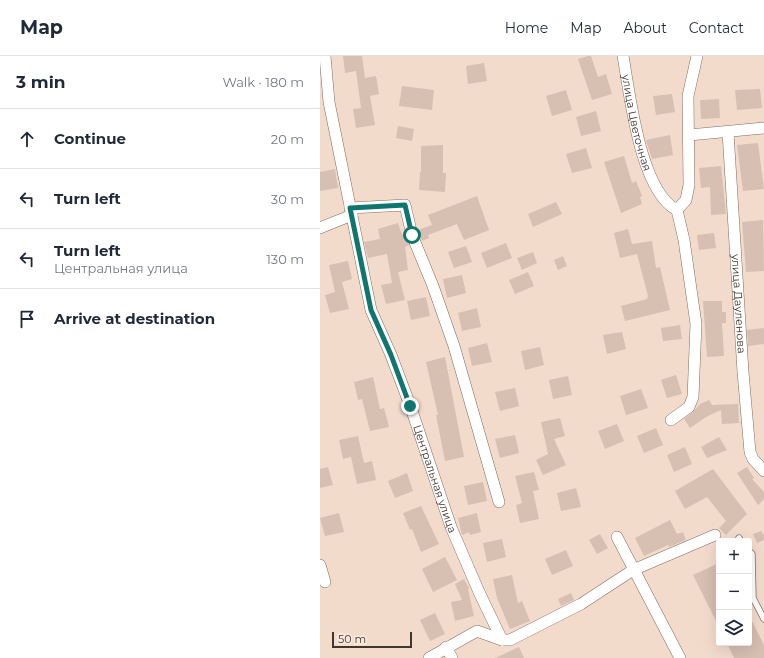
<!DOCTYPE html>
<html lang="en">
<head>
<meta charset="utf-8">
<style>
  :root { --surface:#fff; --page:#f2f2f3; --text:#1f2937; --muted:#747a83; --line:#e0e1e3 }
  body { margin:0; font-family:Montserrat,sans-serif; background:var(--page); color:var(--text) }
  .controls { position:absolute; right:12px; bottom:12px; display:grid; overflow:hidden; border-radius:4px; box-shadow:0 4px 16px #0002 }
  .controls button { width:36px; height:36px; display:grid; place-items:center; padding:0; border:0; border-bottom:1px solid var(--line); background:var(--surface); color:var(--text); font:20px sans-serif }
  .scale { position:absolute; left:12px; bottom:10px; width:80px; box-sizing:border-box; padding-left:4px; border:2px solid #3f3630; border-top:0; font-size:11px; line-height:14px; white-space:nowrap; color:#3f3630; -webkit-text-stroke:3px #fce9dd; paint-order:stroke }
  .stop { position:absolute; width:12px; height:12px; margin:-9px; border:3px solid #0f766e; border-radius:50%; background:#fff }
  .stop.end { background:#0f766e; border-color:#fff; box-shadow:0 1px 4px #0008 }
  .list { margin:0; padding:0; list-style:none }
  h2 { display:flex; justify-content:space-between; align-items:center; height:52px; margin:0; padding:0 16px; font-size:17px }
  h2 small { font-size:13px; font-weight:400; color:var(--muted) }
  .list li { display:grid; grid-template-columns:26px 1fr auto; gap:12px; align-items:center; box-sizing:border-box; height:60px; padding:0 16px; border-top:1px solid var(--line) }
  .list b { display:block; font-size:15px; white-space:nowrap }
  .list p { margin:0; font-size:13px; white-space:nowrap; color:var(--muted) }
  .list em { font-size:13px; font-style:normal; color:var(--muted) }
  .icon { flex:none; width:22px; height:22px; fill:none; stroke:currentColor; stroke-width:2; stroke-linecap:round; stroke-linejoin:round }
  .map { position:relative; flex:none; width:444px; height:602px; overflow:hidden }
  header { display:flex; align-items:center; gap:24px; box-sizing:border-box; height:56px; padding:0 20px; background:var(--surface); border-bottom:1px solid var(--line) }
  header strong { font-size:19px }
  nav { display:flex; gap:22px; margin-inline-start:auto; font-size:14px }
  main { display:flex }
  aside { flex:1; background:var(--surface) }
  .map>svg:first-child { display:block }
  .building { fill:#d7bfb1 }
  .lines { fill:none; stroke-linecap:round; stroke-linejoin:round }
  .lane-casing { stroke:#816c5f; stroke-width:7 }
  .street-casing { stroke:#816c5f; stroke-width:12 }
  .lane { stroke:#fff; stroke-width:5.5 }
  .street { stroke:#fff; stroke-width:11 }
  .route { stroke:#0f766e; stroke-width:5 }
  .labels { text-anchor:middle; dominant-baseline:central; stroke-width:3; stroke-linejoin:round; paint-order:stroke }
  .street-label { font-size:11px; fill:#3f3630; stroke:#fce9dd }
</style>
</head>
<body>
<header>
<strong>Map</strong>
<nav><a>Home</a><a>Map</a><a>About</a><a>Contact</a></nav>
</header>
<main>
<aside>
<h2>3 min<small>Walk · 180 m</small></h2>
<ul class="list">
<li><svg class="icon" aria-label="ahead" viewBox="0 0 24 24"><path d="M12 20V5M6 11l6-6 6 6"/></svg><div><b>Continue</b></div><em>20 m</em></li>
<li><svg class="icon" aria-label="left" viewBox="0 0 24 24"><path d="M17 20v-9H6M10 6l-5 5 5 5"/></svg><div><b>Turn left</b></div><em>30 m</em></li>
<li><svg class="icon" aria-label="left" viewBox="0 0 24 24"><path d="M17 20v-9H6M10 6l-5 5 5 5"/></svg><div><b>Turn left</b><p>Центральная улица</p></div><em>130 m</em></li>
<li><svg class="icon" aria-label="arrive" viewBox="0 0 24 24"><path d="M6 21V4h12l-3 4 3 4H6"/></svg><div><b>Arrive at destination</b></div></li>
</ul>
</aside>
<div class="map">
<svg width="444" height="602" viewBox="0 0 444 602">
  <rect width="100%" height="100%" fill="#f3dbcc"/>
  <g class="building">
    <path d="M23,0H42L45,22L56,20L59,38L50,40L55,69L36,72L33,53L41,52L36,15L25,17Z"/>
    <path d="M268,0H271L278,21L286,18L292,38L272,44L258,3Z"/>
    <path d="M164,7L167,25L148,28L146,10Z"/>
    <path d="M82,30L114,34L112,54L79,50Z"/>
    <path d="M440,33L442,52L417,54L415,34Z"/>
    <path d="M246,34L252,54L232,60L226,40Z"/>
    <path d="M352,38L355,56L336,59L333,40Z"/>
    <path d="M399,43L400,62L381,63L380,44Z"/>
    <path d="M276,55L281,75L261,80L256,61Z"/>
    <path d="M78,70L94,73L92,85L76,82Z"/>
    <path d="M350,79L353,99L332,103L326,84Z"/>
    <path d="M438,87L444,133L423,135L417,89Z"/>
    <path d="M123,89V117H126L125,136L99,134L100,116H101V90Z"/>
    <path d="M266,92L272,112L252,117L246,98Z"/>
    <path d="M304,100L312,127L316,125L322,140L320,141L322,148L301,157L284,106Z"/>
    <path d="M401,110L406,158L391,159L390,131L381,132L379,112Z"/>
    <path d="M15,113L18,132L0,135V116Z"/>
    <path d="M157,140L169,174L144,184L137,168L108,179L109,182L102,185L98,174L112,169L108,159Z"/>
    <path d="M236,146L242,158L213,171L208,158Z"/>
    <path d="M443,164L444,215L426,216L422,166Z"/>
    <path d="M78,167L82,179L85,178L89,189L85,191L88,214L78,216L85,244L66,248L61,229L72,227L67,198L48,202L44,186L60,183L58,173Z"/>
    <path d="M308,173L312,188L332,185L336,212L340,211L350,254L305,265L301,250L327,243L328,240L317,198L300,202L294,177Z"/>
    <path d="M394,177L396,192L379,194L377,179Z"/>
    <path d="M186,187L192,202L167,212L161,197Z"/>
    <path d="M146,190L152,206L134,212L128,196Z"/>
    <path d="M213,196L217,207L202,214L197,202Z"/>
    <path d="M243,200L247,210L238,214L234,204Z"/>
    <path d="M28,205L32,223L22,226L29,253L10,257L5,239L15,236L9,209Z"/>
    <path d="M208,216L214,230L195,238L189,224Z"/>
    <path d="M142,219L146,237L127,242L123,223Z"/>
    <path d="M106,241L110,260L91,264L87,245Z"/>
    <path d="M383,245H402V256H406V267H402L404,300L387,301Z"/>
    <path d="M157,252L161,271L142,275L138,257Z"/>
    <path d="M360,269L362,283L343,285L341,272Z"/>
    <path d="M444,272V288L428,290L427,274Z"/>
    <path d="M302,276L306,293L287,298L283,279Z"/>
    <path d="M167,287L172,306L152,310L148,292Z"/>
    <path d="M220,291L224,309L205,314L201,295Z"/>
    <path d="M125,301L144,401L125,405L116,359H118L106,306Z"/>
    <path d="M356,319L362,338L347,342L341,324Z"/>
    <path d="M248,320L252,339L233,343L229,324Z"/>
    <path d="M53,321L60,353L64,352L69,371L50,375L42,343L38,344L34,326Z"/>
    <path d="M195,332L199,350L180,355L175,336Z"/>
    <path d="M321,333L328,352L306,359L300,340Z"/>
    <path d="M389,344L392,349L418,348L419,367L402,368L401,354L386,361L370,372L364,363L373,356L380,348Z"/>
    <path d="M240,362L245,380L234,383L246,409L223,419L216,404L228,398L221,366Z"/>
    <path d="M297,368L304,385L285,393L278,375Z"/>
    <path d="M336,372L343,389L324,397L317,380Z"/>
    <path d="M195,379L199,397L180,402L175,383Z"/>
    <path d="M38,380L44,407L52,405L56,424L37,428L31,401L23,403L19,384Z"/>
    <path d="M399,381L407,394L387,402L381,391Z"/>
    <path d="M365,391L372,408L354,416L347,399Z"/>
    <path d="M8,411L13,429L0,432V413Z"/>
    <path d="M427,411L434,422L432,423L444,436V443L438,449L417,417Z"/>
    <path d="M393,413L427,458L406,479L399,472L406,465L387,441L365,453L355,435Z"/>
    <path d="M214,416L219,434L213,435L219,463L200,467L196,449L202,447L195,420Z"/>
    <path d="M87,417L93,435L75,442L68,425Z"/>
    <path d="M163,426L167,445L148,449L144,430Z"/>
    <path d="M256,432L261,451L241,455L237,437Z"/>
    <path d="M101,450L119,488L101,496L92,473L90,474L83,457Z"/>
    <path d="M19,457L24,476L5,480L0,462Z"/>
    <path d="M157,457L161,476L150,479L149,476L142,479L138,462Z"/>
    <path d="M350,464L357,478L363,476L366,484L349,491L348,489L324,500L315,482Z"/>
    <path d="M441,475L444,479V484L437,487L433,478Z"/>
    <path d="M280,478L288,492L277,498L269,484Z"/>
    <path d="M182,483L186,501L167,506L163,487Z"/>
    <path d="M246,494L253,510L232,519L225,503Z"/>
    <path d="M125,501L137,524L113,536L102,513Z"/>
    <path d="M399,507V571L373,519Z"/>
    <path d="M192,519L198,547L202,545L210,565L190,573L177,542L173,523Z"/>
    <path d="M144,523L149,532L148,533L154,560L135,565L131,546L142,544L135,528Z"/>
    <path d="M251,537L254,544L241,550L238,543Z"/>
    <path d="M115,557L125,578L110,585L100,564Z"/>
    <path d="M429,559L444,589V602H414L407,587H429Z"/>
    <path d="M199,591L204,602H175Z"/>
  </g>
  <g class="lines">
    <defs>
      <g id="lane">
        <path d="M419,482L421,485"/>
        <path d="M429,495L432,498L433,542L444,563"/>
      </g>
      <g id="street">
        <path id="s1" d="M5,0L9,46L51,254L71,299L90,349L131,471L159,536L182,584"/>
        <path id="s2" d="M303,0C310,39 320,135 357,154L366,144L369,129L368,40L377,0"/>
        <path id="s3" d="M408,76L423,316L430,396L433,403L444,415"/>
        <path d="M369,79L444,72"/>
        <path d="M30,152L85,149L92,179L113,230L134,290L179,446"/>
        <path d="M0,172L32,159"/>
        <path d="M351,364L369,351L373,341L376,268L364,184L357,154"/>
        <path d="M297,481L360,602"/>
        <path d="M0,509L5,526"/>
        <path d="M126,591L132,602"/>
        <path d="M109,602L157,575L182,584H190L261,548L313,514L395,479"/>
      </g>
    </defs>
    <use href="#lane" class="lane-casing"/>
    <use href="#street" class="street-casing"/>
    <use href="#lane" class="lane"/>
    <use href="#street" class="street"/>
  </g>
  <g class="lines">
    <path class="route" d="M90,350L71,299L51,254L30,152L85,149L92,179"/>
  </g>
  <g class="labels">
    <g class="street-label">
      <text stroke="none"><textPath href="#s2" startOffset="68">улица Цветочная</textPath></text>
      <text stroke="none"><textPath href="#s3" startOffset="172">улица Дауленова</textPath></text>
      <text stroke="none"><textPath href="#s1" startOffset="439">Центральная улица</textPath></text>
    </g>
  </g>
</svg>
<div class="controls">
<button>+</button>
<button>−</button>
<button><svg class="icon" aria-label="layers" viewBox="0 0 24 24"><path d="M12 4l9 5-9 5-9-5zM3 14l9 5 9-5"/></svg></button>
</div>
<div class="scale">50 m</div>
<div class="stop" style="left:92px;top:179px"></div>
<div class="stop end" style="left:90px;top:350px"></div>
</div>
</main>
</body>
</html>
